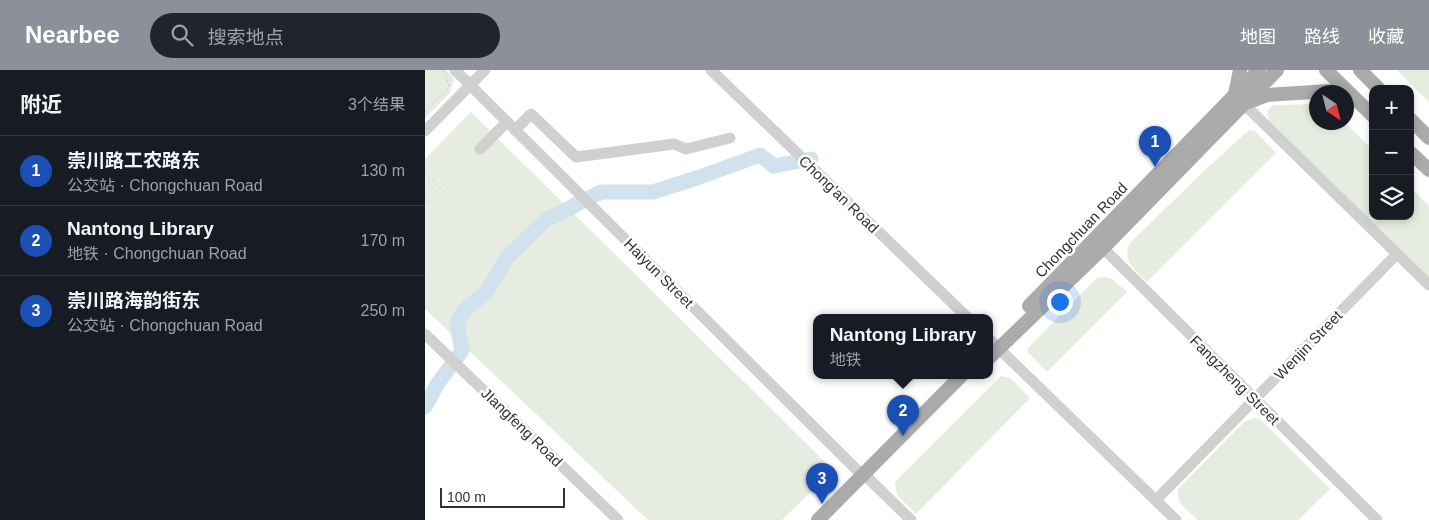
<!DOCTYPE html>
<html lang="zh">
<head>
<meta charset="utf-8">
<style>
  :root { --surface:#171b24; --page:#20242c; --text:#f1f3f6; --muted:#9ea1a6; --line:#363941; --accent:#8c9099 }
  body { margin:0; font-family:Arial,"Noto Sans SC",sans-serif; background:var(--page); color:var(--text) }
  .controls { position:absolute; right:15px; top:15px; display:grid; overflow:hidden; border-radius:10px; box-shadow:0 2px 8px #0003 }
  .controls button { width:45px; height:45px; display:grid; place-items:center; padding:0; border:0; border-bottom:1px solid var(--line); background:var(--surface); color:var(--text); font:25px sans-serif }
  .compass { position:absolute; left:884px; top:15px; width:45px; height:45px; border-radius:50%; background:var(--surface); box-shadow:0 2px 8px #0003; rotate:145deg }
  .scale { position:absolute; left:15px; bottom:12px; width:125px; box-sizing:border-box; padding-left:5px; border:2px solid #333; border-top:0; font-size:14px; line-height:18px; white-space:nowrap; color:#333; -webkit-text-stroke:4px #fff; paint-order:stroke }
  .you { position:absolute; left:634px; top:231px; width:18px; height:18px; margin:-12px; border:4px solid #fff; border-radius:50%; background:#1a73e8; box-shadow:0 0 0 8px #1a73e833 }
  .badge { display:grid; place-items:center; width:32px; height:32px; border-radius:50%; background:var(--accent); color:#fff; font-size:16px; font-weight:700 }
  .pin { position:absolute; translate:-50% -41px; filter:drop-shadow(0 1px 2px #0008) }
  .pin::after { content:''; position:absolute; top:26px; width:18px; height:15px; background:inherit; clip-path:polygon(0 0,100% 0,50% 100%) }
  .popup { position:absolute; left:388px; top:244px; width:180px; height:65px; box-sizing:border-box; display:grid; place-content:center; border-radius:10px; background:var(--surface); filter:drop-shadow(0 1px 4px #0005); font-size:16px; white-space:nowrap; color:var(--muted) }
  .popup b { font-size:19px; color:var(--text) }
  .popup::after { content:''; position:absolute; left:50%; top:100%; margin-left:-10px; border:10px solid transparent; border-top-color:var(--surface) }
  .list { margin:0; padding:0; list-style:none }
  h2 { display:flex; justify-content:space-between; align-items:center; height:65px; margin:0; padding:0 20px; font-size:21px }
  h2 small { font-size:16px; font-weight:400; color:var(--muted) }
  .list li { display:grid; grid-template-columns:32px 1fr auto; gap:15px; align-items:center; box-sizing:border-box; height:70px; padding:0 20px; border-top:1px solid var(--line) }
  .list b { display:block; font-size:19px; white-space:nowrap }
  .list p { margin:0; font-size:16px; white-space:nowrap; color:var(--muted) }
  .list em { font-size:16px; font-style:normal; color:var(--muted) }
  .icon { flex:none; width:28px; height:28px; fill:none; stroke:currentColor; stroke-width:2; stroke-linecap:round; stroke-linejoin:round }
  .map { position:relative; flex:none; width:1004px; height:450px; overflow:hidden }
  header { display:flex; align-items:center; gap:30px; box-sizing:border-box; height:70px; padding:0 25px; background:var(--accent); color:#fff }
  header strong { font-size:24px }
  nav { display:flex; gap:28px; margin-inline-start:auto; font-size:18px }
  .search { width:350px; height:45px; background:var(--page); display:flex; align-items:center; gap:12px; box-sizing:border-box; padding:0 18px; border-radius:28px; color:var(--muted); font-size:19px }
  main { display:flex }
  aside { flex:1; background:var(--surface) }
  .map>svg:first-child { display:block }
  .green { fill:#e6ecdf }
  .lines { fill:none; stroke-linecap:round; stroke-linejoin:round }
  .river { stroke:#cfe2ee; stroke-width:15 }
  .path { stroke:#cdcdcd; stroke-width:1; stroke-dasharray:2.5 2.5; stroke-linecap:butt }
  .minor { stroke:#d0d0d0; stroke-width:11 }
  .major { stroke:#ababab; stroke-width:14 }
  .labels { text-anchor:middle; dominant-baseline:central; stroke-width:5; stroke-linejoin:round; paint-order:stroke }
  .street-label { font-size:15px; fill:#333; stroke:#fff }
</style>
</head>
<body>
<header>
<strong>Nearbee</strong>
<div class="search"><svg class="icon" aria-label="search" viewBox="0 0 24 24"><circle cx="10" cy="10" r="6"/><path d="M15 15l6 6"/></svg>搜索地点</div>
<nav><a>地图</a><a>路线</a><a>收藏</a></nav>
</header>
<main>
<aside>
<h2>附近<small>3个结果</small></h2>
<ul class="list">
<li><span class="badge" style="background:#1a4fb4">1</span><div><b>崇川路工农路东</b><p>公交站 · Chongchuan Road</p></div><em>130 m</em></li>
<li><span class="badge" style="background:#1a4fb4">2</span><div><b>Nantong Library</b><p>地铁 · Chongchuan Road</p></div><em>170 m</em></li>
<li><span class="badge" style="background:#1a4fb4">3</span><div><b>崇川路海韵街东</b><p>公交站 · Chongchuan Road</p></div><em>250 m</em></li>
</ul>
</aside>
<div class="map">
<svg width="1004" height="450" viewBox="0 0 1004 450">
  <rect width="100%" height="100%" fill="#fff"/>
  <g class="green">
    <path d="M0,0H21L29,8L25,23L0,48Z"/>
    <path d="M972,0H1004V32Z"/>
    <path d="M891,34L892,52L920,53L948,80V146H985V117L1004,136V208L844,52L842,41L848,35Z"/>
    <path d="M46,42L408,400L357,450H223L0,239V89Z"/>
    <path d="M824,60L830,61L851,83L722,212C710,199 695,190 706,172L780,100Z"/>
    <path d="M680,207L687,209L702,222L622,302L603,282V278L672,208Z"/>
    <path d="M576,306L585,308L605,328L491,444L472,425L470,412Z"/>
    <path d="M829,348L835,349L905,419L873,450H773C763,440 749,433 754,418L819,352Z"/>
  </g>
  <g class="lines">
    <path class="river" d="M0,337L13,313L37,281L33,260V249L43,237L62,222L82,187L121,150L176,122H228L275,107L335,85L349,96L386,89"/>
    <g class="path">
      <path d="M0,42L21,21L24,16L20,3L17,0"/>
      <path d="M0,103L20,123"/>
      <path d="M0,127L8,135"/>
    </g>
    <g class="minor">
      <path d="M30,0L438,406"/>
      <path d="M286,0L542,247"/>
      <path d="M819,34L1004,215"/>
      <path d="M90,60L106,44L151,87L249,74L261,79L305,68"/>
      <path d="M0,61L60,0"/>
      <path d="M55,79L82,52"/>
      <path d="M673,173L952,450"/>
      <path d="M0,264L193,450"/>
      <path d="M564,269L751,450"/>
      <path d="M444,409L486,450"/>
      <path d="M731,430L972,184"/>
    </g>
    <g class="major">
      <path d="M901,0L948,46"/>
      <path d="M935,0L954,19"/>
      <path d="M810,24L815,0"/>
      <path d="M824,32L842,25L904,21L908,22"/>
      <path d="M985,49L1004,68"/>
      <path d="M985,82L1004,100"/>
      <path d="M604,236L834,0"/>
      <path d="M564,288L678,178L852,0"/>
      <path d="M393,450L537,305"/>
    </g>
  </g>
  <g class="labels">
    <g class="street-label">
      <text transform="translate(414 124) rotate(44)">Chong'an Road</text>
      <text transform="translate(656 160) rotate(-46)">Chongchuan Road</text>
      <text transform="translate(234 203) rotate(45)">Haiyun Street</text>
      <text transform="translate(883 275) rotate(-46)">Wenjin Street</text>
      <text transform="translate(810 310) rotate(45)">Fangzheng Street</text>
      <text transform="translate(97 357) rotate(44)">JIangfeng Road</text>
    </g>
  </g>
</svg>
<div class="controls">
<button>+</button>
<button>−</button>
<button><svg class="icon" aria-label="layers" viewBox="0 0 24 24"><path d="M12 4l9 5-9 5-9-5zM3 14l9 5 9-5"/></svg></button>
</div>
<svg class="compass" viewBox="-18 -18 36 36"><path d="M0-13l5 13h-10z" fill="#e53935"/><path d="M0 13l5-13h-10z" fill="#9ea1a6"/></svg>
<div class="scale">100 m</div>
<div class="you"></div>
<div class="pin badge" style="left:730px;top:97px;background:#1a4fb4">1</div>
<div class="pin badge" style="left:478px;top:366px;background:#1a4fb4">2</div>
<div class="popup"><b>Nantong Library</b>地铁</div>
<div class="pin badge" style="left:397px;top:434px;background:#1a4fb4">3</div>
</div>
</main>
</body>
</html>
